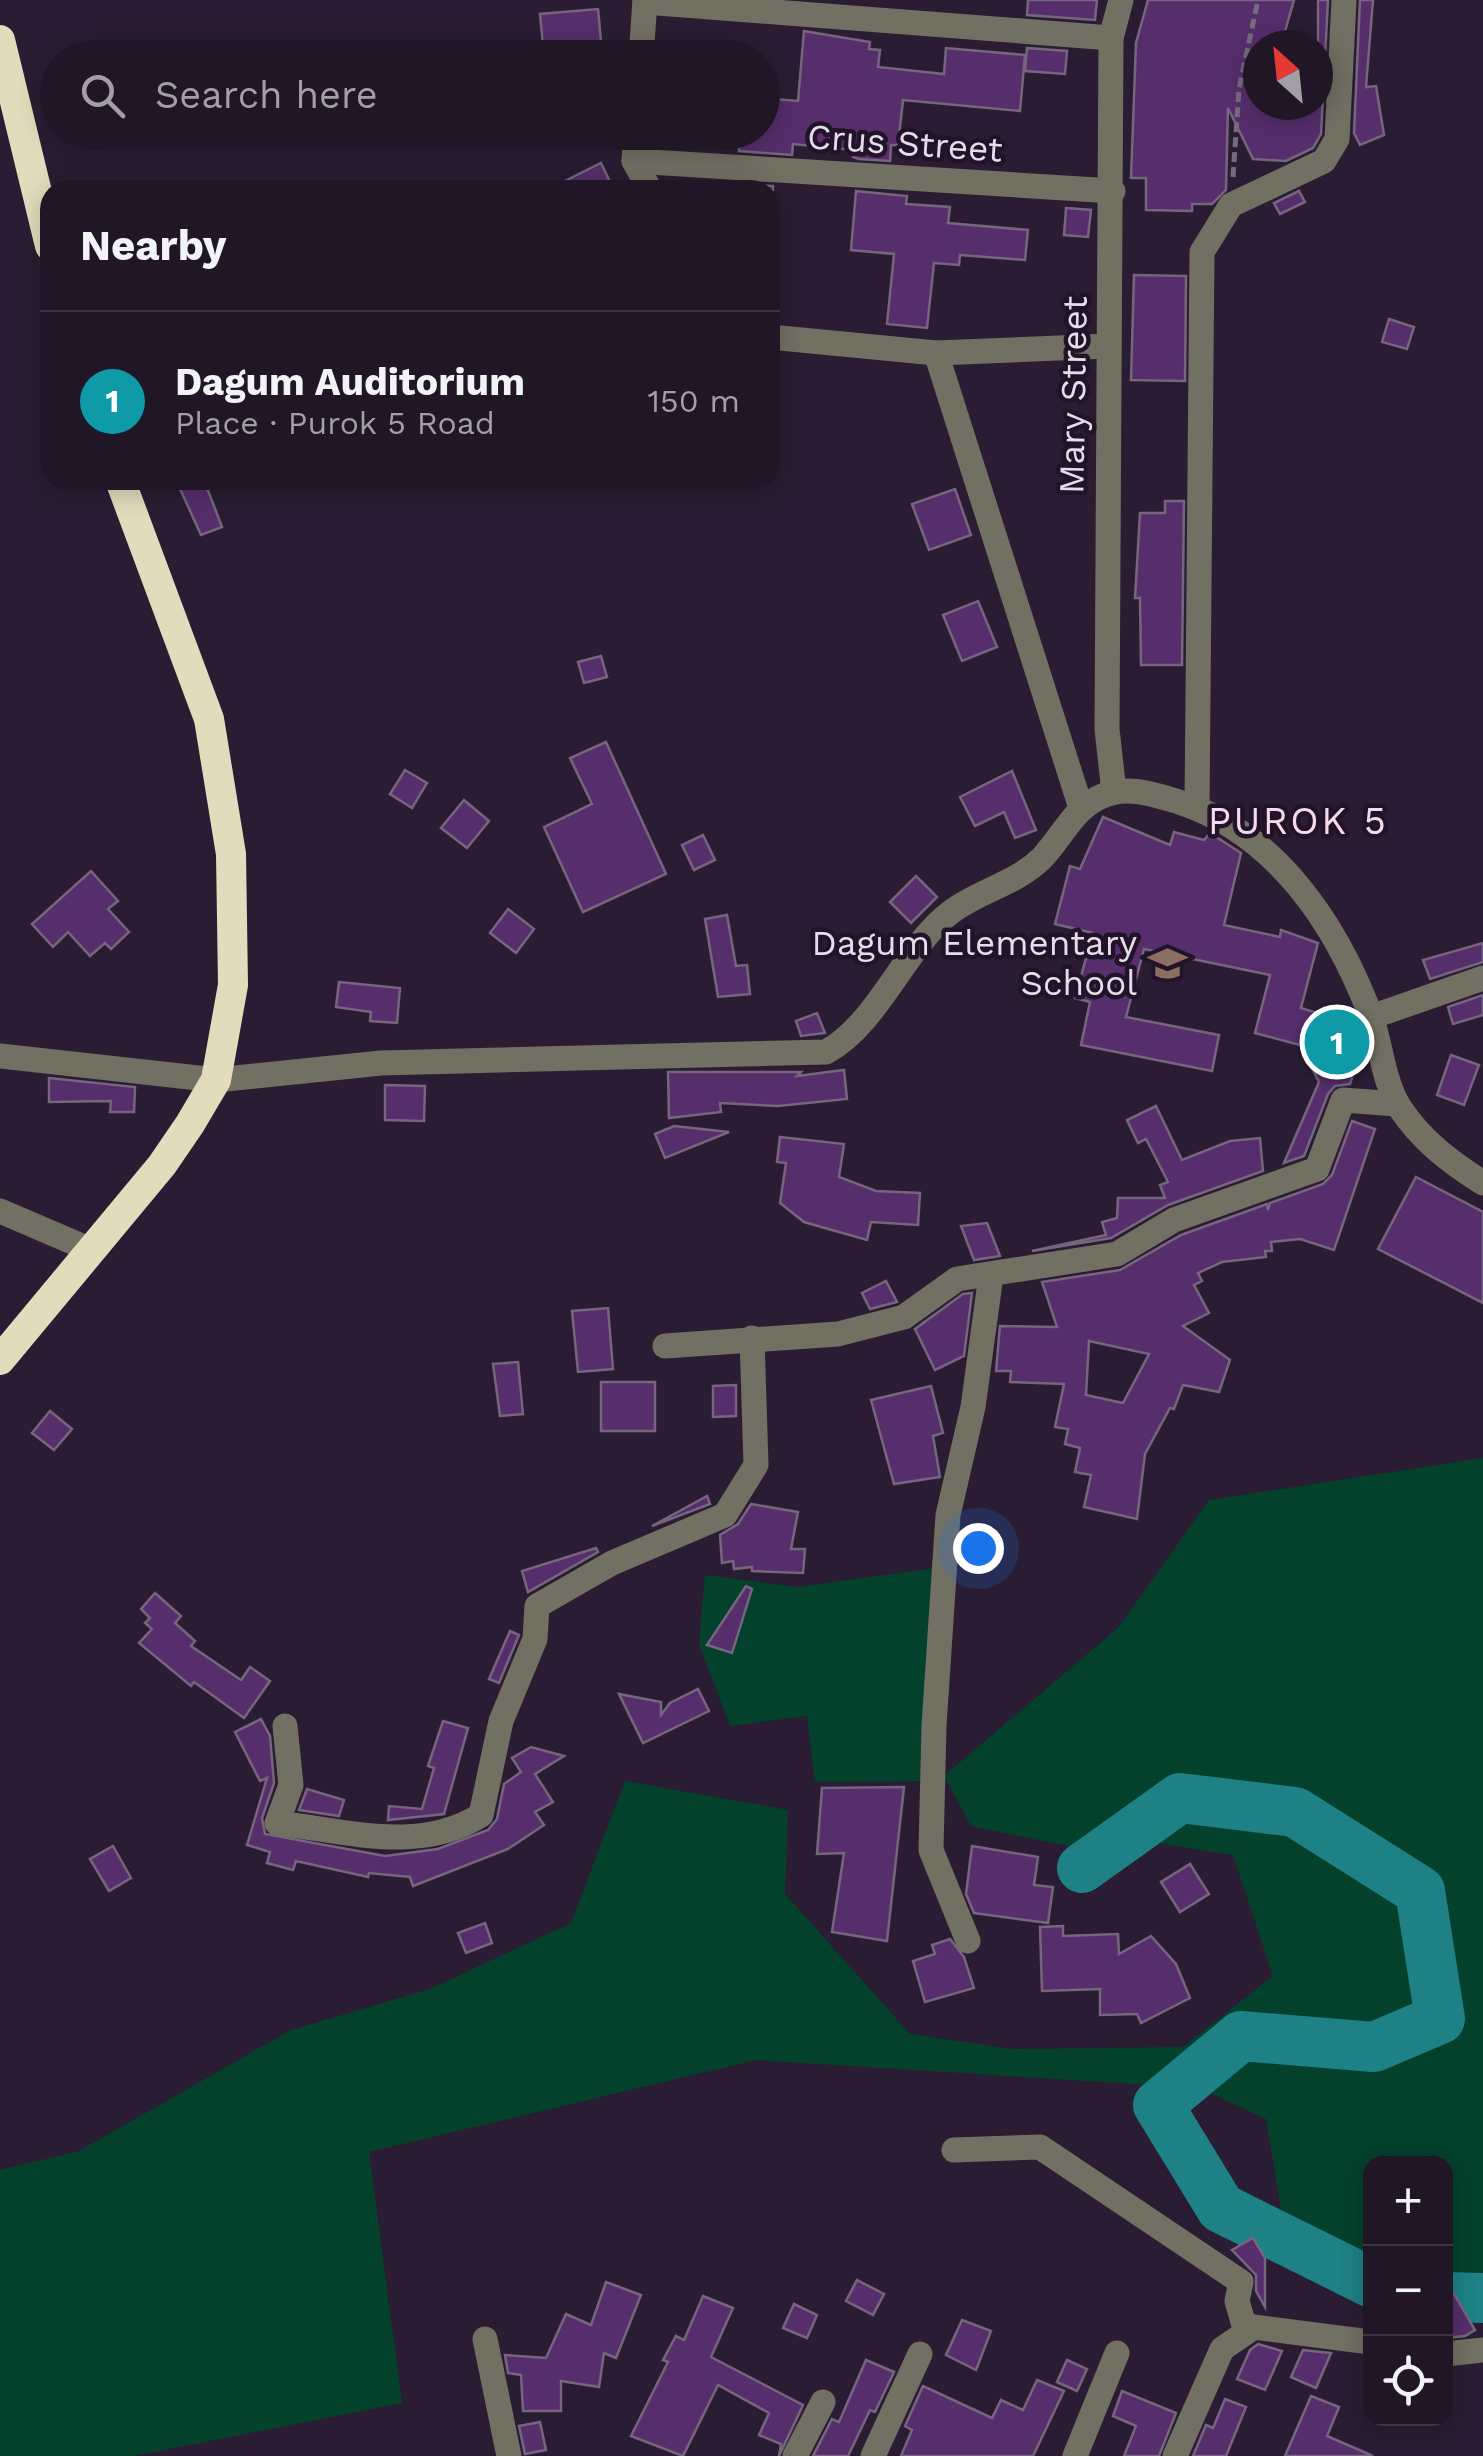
<!DOCTYPE html>
<html lang="en">
<head>
<meta charset="utf-8">
<style>
  :root { --surface:#201626; --page:#2d2332; --text:#f1f3f6; --muted:#a29fa7; --line:#3d3543; --accent:#8c9099 }
  body { margin:0; font-family:"Work Sans",sans-serif; background:var(--page); color:var(--text) }
  .controls { position:absolute; right:30px; bottom:30px; display:grid; overflow:hidden; border-radius:20px; box-shadow:0 5px 25px #0003 }
  .controls button { width:90px; height:90px; display:grid; place-items:center; padding:0; border:0; border-bottom:2px solid var(--line); background:var(--surface); color:var(--text); font:50px sans-serif }
  .compass { position:absolute; left:1243px; top:30px; width:90px; height:90px; border-radius:50%; background:var(--surface); box-shadow:0 5px 25px #0003; rotate:333deg }
  .you { position:absolute; left:978px; top:1548px; width:35px; height:35px; margin:-25px; border:8px solid #fff; border-radius:50%; background:#1a73e8; box-shadow:0 0 0 15px #1a73e833 }
  .badge { display:grid; place-items:center; width:65px; height:65px; border-radius:50%; background:var(--accent); color:#fff; font-size:32px; font-weight:700 }
  .pin { position:absolute; translate:-50% -50%; border:5px solid #fff; box-shadow:0 2px 10px #0006 }
  .list { margin:0; padding:0; list-style:none }
  h2 { display:flex; justify-content:space-between; align-items:center; height:130px; margin:0; padding:0 40px; font-size:42px }
  h2 small { font-size:32px; font-weight:400; color:var(--muted) }
  .list li { display:grid; grid-template-columns:65px 1fr auto; gap:30px; align-items:center; box-sizing:border-box; height:180px; padding:0 40px; border-top:2px solid var(--line) }
  .list b { display:block; font-size:38px; white-space:nowrap }
  .list p { margin:0; font-size:32px; white-space:nowrap; color:var(--muted) }
  .list em { font-size:32px; font-style:normal; color:var(--muted) }
  .icon { flex:none; width:55px; height:55px; fill:none; stroke:currentColor; stroke-width:2; stroke-linecap:round; stroke-linejoin:round }
  .map { position:relative; flex:none; width:1483px; height:2456px; overflow:hidden }
  .search { position:absolute; background:var(--surface); box-shadow:0 5px 25px #0003; left:40px; top:40px; width:740px; height:110px; display:flex; align-items:center; gap:25px; box-sizing:border-box; padding:0 35px; border-radius:55px; color:var(--muted); font-size:38px }
  .panel { position:absolute; background:var(--surface); box-shadow:0 5px 25px #0003; left:40px; top:180px; width:740px; height:310px; border-radius:30px }
  .map>svg:first-child { display:block }
  .green { fill:#03412c }
  .lines { fill:none; stroke-linecap:round; stroke-linejoin:round }
  .river { stroke:#1d8186; stroke-width:50 }
  .building { fill:#552e6b; stroke:#75657f; stroke-width:2.5; fill-rule:evenodd }
  .path { stroke:#766b7e; stroke-width:5; stroke-dasharray:10 5; stroke-linecap:butt }
  .minor { stroke:#727063; stroke-width:25 }
  .highway { stroke:#e2dcbc; stroke-width:30 }
  .labels { text-anchor:middle; dominant-baseline:central; stroke-width:9; stroke-linejoin:round; paint-order:stroke }
  .street-label { font-size:35px; fill:#e5ddec; stroke:#211429 }
  .poi-label { font-size:35px; fill:#e5ddec; stroke:#211429; text-anchor:end }
  .neighbourhood-label { font-size:38px; letter-spacing:2.5px; fill:#f6d9eb; stroke:#211429 }
</style>
</head>
<body>
<div class="map">
<svg width="1483" height="2456" viewBox="0 0 1483 2456">
  <rect width="100%" height="100%" fill="#2a1d33"/>
  <g class="green">
    <path d="M1483,1458V2307L1446,2305V2164H1370V2295L1283,2258L1281,2208L1266,2119L1199,2088L756,2060L369,2152L402,2403L134,2456H0V2170L79,2151L291,2030L430,1989L571,1923L625,1781L788,1810L785,1894L910,2034L1012,2049L1183,2047L1273,1976L1233,1855L1144,1841L1073,1847L971,1826L944,1776L1118,1628L1209,1500Z"/>
    <path d="M935,1568L922,1781L815,1782L807,1716L730,1726L699,1644L705,1575L798,1587Z"/>
  </g>
  <g class="lines">
    <g class="river">
      <path d="M1082,1868L1180,1798L1295,1812L1420,1891L1440,2019L1374,2047L1241,2036L1158,2105L1221,2208L1370,2282"/>
      <path d="M1446,2297L1483,2298"/>
    </g>
  </g>
  <g class="building">
    <path d="M1028,0H1097L1095,20L1027,15Z"/>
    <path d="M1148,0H1294L1281,45H1258V105H1318V0H1328L1321,134L1313,148L1286,161L1253,159L1228,108L1226,190L1212,204H1192V211L1146,210V178H1131L1136,43Z"/>
    <path d="M1360,0H1373L1366,87L1376,86L1384,135L1360,145L1354,133Z"/>
    <path d="M598,9L601,41L543,45L540,14Z"/>
    <path d="M804,31L870,42L869,49L880,50L878,67L944,74L946,48L1025,55L1020,111L903,100L898,145H891L890,161L859,159L853,157L854,150L793,144L792,155L739,151L740,132H762V98L798,101Z"/>
    <path d="M1027,48L1067,51L1065,74L1025,71Z"/>
    <path d="M601,163L614,190H547Z"/>
    <path d="M735,184L773,186V190H735Z"/>
    <path d="M856,191L907,196L906,204L950,207L948,223L1028,230L1025,260L960,255L959,265L934,263L927,328L887,324L894,254L851,250Z"/>
    <path d="M1299,191L1305,202L1280,214L1274,203Z"/>
    <path d="M1066,208L1091,210L1088,237L1064,235Z"/>
    <path d="M1134,275L1186,276L1185,381L1131,380Z"/>
    <path d="M1389,319L1414,327L1407,349L1382,342Z"/>
    <path d="M176,480H204L222,527L201,535Z"/>
    <path d="M955,489L971,535L929,550L912,504Z"/>
    <path d="M1165,501H1184L1182,665H1141L1140,598H1135L1140,513H1165Z"/>
    <path d="M978,601L997,647L962,661L943,615Z"/>
    <path d="M601,656L607,677L584,683L578,662Z"/>
    <path d="M606,742L666,874L583,912L544,827L592,804L570,758Z"/>
    <path d="M405,770L427,783L412,808L390,794Z"/>
    <path d="M1012,771L1036,830L1015,838L1004,812L975,826L960,797Z"/>
    <path d="M464,800L489,821L467,848L441,828Z"/>
    <path d="M1103,817L1170,845L1174,832L1204,840L1210,833L1241,853L1224,925L1280,937L1281,930L1318,943L1301,1008L1356,1025L1362,1046L1350,1084L1335,1086L1328,1094L1304,1156L1284,1163L1319,1082L1300,1045L1255,1033L1270,975L1144,949L1126,1017L1219,1035L1212,1071L1081,1045L1090,1002L1075,998L1093,933L1055,924L1070,866L1080,869Z"/>
    <path d="M703,835L715,860L694,870L682,845Z"/>
    <path d="M91,871L118,901L108,909L129,932L111,949L105,943L90,956L68,932L53,947L32,924Z"/>
    <path d="M916,876L937,897L911,923L890,902Z"/>
    <path d="M508,909L534,929L516,953L490,933Z"/>
    <path d="M727,915L736,966L747,965L750,994L718,997L705,919Z"/>
    <path d="M1483,943V962L1430,979L1423,960Z"/>
    <path d="M339,982L400,988L397,1023L370,1021L371,1012L336,1007Z"/>
    <path d="M1483,995V1015L1453,1024L1448,1007Z"/>
    <path d="M817,1013L825,1033L801,1036L796,1021Z"/>
    <path d="M1451,1055L1479,1065L1464,1105L1437,1095Z"/>
    <path d="M844,1070L847,1099L778,1106L720,1103L721,1112L669,1118L668,1072H801L797,1076Z"/>
    <path d="M49,1078L135,1087L134,1112H110L111,1101L49,1102Z"/>
    <path d="M385,1085L425,1086L424,1121L385,1120Z"/>
    <path d="M1156,1106L1182,1160L1230,1141L1260,1138L1263,1171L1168,1205L1111,1238L1032,1251L1106,1235L1102,1222L1117,1218L1118,1198H1165L1160,1185L1168,1182L1146,1139L1138,1143L1127,1120Z"/>
    <path d="M1352,1121L1375,1129L1334,1250L1300,1239L1271,1242L1272,1251H1265L1266,1257L1222,1262L1198,1273L1202,1281L1194,1285L1209,1313L1183,1326L1230,1360L1219,1392L1183,1385L1174,1409L1170,1408L1145,1454L1137,1519L1084,1507L1091,1475L1075,1472L1080,1448L1065,1444L1068,1429L1055,1427L1064,1384L1010,1382L1011,1371H996L1000,1326L1057,1327L1042,1282L1120,1270L1181,1235L1267,1204L1268,1210L1270,1203L1323,1184L1332,1175ZM1089,1341L1149,1354L1123,1403L1086,1395Z"/>
    <path d="M674,1126L729,1132L665,1158L655,1134Z"/>
    <path d="M780,1137L844,1144L839,1177L876,1191L920,1193L918,1225L871,1222L867,1240L804,1222L780,1203L786,1163L777,1162Z"/>
    <path d="M1416,1177L1483,1212V1303L1378,1249Z"/>
    <path d="M987,1223L1000,1256L974,1260L961,1226Z"/>
    <path d="M886,1281L897,1302L870,1309L862,1293Z"/>
    <path d="M972,1293L964,1356L935,1370L915,1329L963,1294Z"/>
    <path d="M608,1308L613,1369L578,1372L572,1311Z"/>
    <path d="M518,1362L523,1414L500,1416L493,1364Z"/>
    <rect x="601" y="1382" width="54" height="49"/>
    <path d="M736,1385V1416L713,1417V1386Z"/>
    <path d="M931,1386L943,1433L933,1436L940,1477L894,1484L871,1400Z"/>
    <path d="M50,1411L72,1429L54,1450L32,1433Z"/>
    <path d="M707,1496L710,1504L652,1526Z"/>
    <path d="M751,1504L798,1512L791,1549H805L803,1573L752,1571V1567L734,1569L733,1561L722,1563L720,1535L738,1524Z"/>
    <path d="M596,1548L598,1552L528,1592L522,1571Z"/>
    <path d="M746,1586L752,1589L732,1653L707,1645Z"/>
    <path d="M155,1593L181,1616L175,1623L195,1641L191,1646L241,1680L250,1667L270,1681L244,1718L194,1682L191,1686L139,1643L152,1629L145,1623L150,1618L141,1609Z"/>
    <path d="M510,1631L519,1635L499,1683L489,1679Z"/>
    <path d="M698,1689L709,1711L643,1743L619,1694L661,1702V1715L670,1703Z"/>
    <path d="M261,1719L270,1736L274,1783L262,1818L265,1834L385,1856L438,1849L488,1830L497,1819L504,1784L521,1772L512,1758L531,1747L564,1756L535,1774L553,1802L535,1812L544,1825L508,1849L413,1886L410,1877L369,1873L368,1877L296,1861L293,1870L267,1863L270,1852L247,1845L267,1778L260,1781L235,1732Z"/>
    <path d="M443,1721L468,1728L444,1814L388,1820L389,1806L422,1809L434,1768L428,1766Z"/>
    <path d="M904,1787L887,1941L832,1932L844,1853L817,1854L822,1788Z"/>
    <path d="M307,1789L344,1800L339,1816L299,1810Z"/>
    <path d="M113,1846L131,1878L109,1891L90,1859Z"/>
    <path d="M972,1846L1038,1857L1034,1885L1053,1887L1048,1923L974,1913L966,1894Z"/>
    <path d="M1190,1864L1209,1894L1180,1912L1161,1882Z"/>
    <path d="M485,1923L492,1943L466,1953L458,1933Z"/>
    <path d="M1063,1926V1936L1118,1934L1119,1954L1151,1936L1176,1964L1190,1998L1141,2023L1137,2014L1100,2015V1989L1042,1991L1040,1927Z"/>
    <path d="M950,1939L964,1957L974,1988L925,2002L913,1961L935,1954L932,1945Z"/>
    <path d="M1253,2238L1265,2258V2307L1256,2291V2275L1232,2250Z"/>
    <path d="M857,2280L884,2294L873,2315L846,2301Z"/>
    <path d="M1446,2280L1475,2330L1465,2336L1446,2338Z"/>
    <path d="M606,2282L641,2295L616,2358L604,2353L599,2387L561,2381V2411H523L521,2375L508,2373L505,2355L546,2358L566,2314L591,2325Z"/>
    <path d="M703,2296L733,2308L711,2357L803,2405L779,2456L781,2444L759,2435L769,2413L718,2385L683,2456L631,2436L668,2362L663,2360L676,2336L684,2340Z"/>
    <path d="M794,2304L817,2315L807,2338L783,2328Z"/>
    <path d="M962,2320L991,2331L976,2370L946,2355Z"/>
    <path d="M1258,2344L1282,2351L1265,2390L1237,2379L1250,2350Z"/>
    <path d="M1303,2350L1331,2353L1316,2388L1291,2377Z"/>
    <path d="M866,2360L894,2372L875,2412L870,2410L848,2456H813L832,2419L839,2422Z"/>
    <path d="M1067,2360L1087,2369L1077,2391L1057,2382Z"/>
    <path d="M1037,2380L1064,2391L1033,2456H901L912,2430L905,2426L923,2386L992,2418L1001,2400L1023,2410Z"/>
    <path d="M1122,2391L1176,2413L1159,2456H1124L1136,2426L1113,2416Z"/>
    <path d="M1311,2396L1339,2407L1327,2436L1373,2456H1285Z"/>
    <path d="M1225,2399L1246,2407L1226,2456H1193L1206,2425L1213,2428Z"/>
    <path d="M540,2422L546,2450L525,2454L519,2426Z"/>
  </g>
  <g class="lines">
    <path class="path" d="M1233,177L1239,89L1258,0"/>
    <g class="minor">
      <path d="M645,2L1111,38"/>
      <path d="M641,58L645,0"/>
      <path d="M636,132L634,161L650,190"/>
      <path d="M634,161L1113,191"/>
      <path d="M770,337L936,353L1107,346"/>
      <path d="M936,353L1081,808"/>
      <path d="M1114,792L1107,729L1111,38L1121,0"/>
      <path d="M1197,808L1202,252L1231,205L1324,161L1337,139L1344,0"/>
      <path d="M1371,1017L1483,978"/>
      <path d="M0,1056L216,1080L381,1063L826,1052C879,1023 905,946 951,912C979,891 1017,883 1042,858C1062,837 1072,811 1098,798C1125,784 1153,794 1179,802C1276,833 1336,924 1370,1014C1381,1043 1383,1082 1400,1108C1422,1141 1450,1162 1483,1183"/>
      <path d="M0,1211L91,1250"/>
      <path d="M665,1346L838,1334L904,1317L957,1279L1117,1254L1174,1220L1317,1169L1343,1100L1397,1104"/>
      <path d="M285,1726L291,1785L277,1823C346,1831 420,1854 481,1815L501,1721L535,1639L537,1606L612,1563L725,1515L756,1465L752,1338"/>
      <path d="M968,1941L931,1850L934,1726L948,1515L973,1407L991,1275"/>
      <path d="M954,2150L1040,2147L1241,2282L1237,2301L1246,2332"/>
      <path d="M485,2339L509,2456"/>
      <path d="M1446,2354L1483,2350"/>
      <path d="M795,2456L823,2402"/>
      <path d="M873,2456L920,2354"/>
      <path d="M1075,2456L1117,2353"/>
      <path d="M1175,2456L1222,2349L1254,2327L1370,2342"/>
    </g>
    <g class="highway">
      <path d="M0,40L50,246"/>
      <path d="M0,1360L162,1165L190,1124L216,1080L233,985L231,854L209,719L120,480"/>
    </g>
  </g>
  <defs>
    <symbol id="school-bare" viewBox="-9 -9 18 18"><path d="M0-5L7-2L0 1L-7-2ZM-4 1L0 2.5L4 1V4Q0 6-4 4Z" fill="#8d6e63" stroke="#211429" stroke-width="2.5" paint-order="stroke"/></symbol>
  </defs>
  <g fill-rule="evenodd">
    <use href="#school-bare" x="1140" y="936" width="55" height="55"/>
  </g>
  <g class="labels">
    <g class="street-label">
      <text transform="translate(905 143) rotate(4)">Crus Street</text>
      <text transform="translate(1073 395) rotate(-89)">Mary Street</text>
    </g>
    <g class="poi-label">
      <text x="1137" y="943">Dagum Elementary<tspan x="1137" dy="40">School</tspan></text>
    </g>
    <g class="neighbourhood-label">
      <text x="1298" y="821">PUROK 5</text>
    </g>
  </g>
</svg>
<div class="controls">
<button>+</button>
<button>−</button>
<button><svg class="icon" aria-label="locate" viewBox="0 0 24 24"><circle cx="12" cy="12" r="6"/><path d="M12 2v4M12 18v4M2 12h4M18 12h4"/></svg></button>
</div>
<svg class="compass" viewBox="-18 -18 36 36"><path d="M0-13l5 13h-10z" fill="#e53935"/><path d="M0 13l5-13h-10z" fill="#a29fa7"/></svg>
<div class="you"></div>
<div class="pin badge" style="left:1337px;top:1042px;background:#0f9aa8">1</div>
<div class="search"><svg class="icon" aria-label="search" viewBox="0 0 24 24"><circle cx="10" cy="10" r="6"/><path d="M15 15l6 6"/></svg>Search here</div>
<section class="panel">
<h2>Nearby<small></small></h2>
<ul class="list">
<li><span class="badge" style="background:#0f9aa8">1</span><div><b>Dagum Auditorium</b><p>Place · Purok 5 Road</p></div><em>150 m</em></li>
</ul>
</section>
</div>
</body>
</html>
